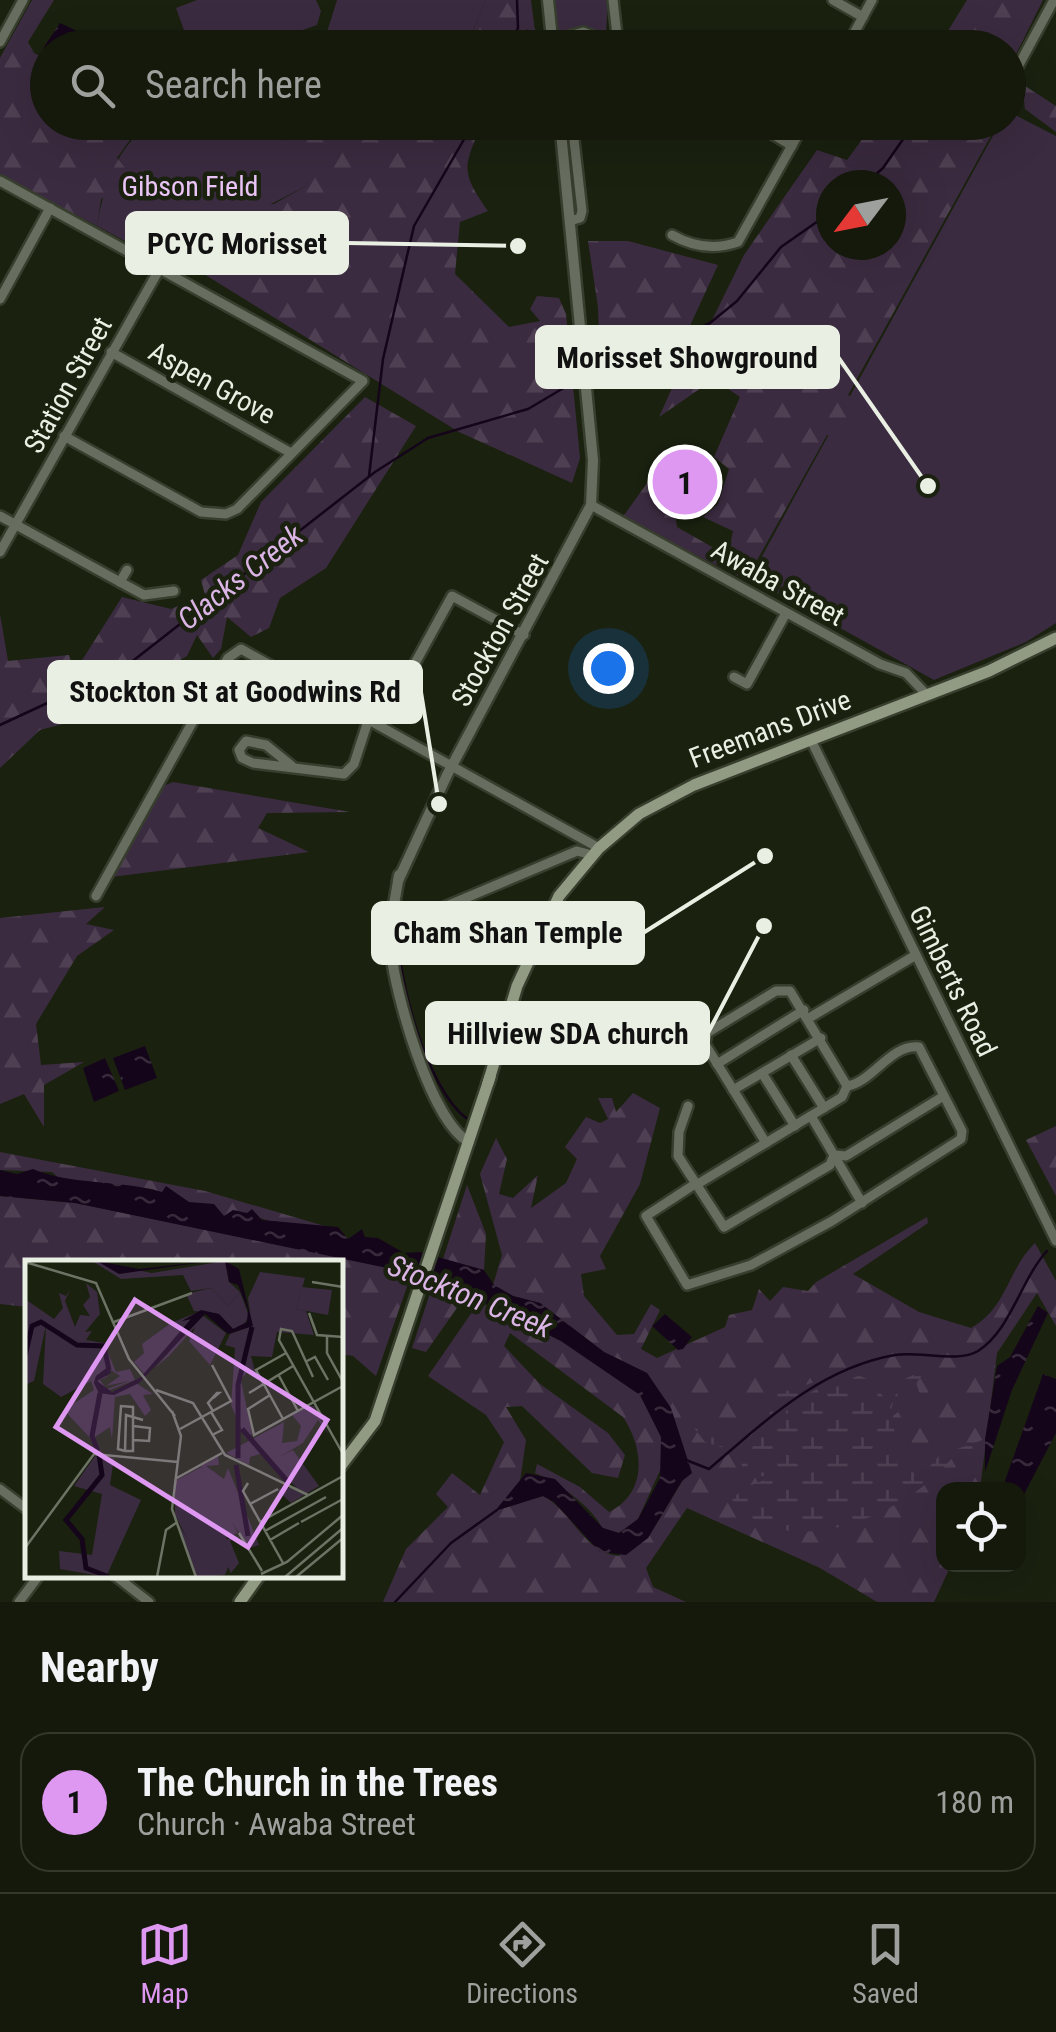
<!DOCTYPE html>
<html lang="en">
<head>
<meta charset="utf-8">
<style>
  :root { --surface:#14190b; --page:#212619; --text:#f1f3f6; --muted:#9da09d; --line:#33382c; --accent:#de98f2 }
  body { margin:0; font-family:"Roboto Condensed",sans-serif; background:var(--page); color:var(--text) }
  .controls { position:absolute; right:30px; bottom:30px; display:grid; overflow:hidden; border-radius:20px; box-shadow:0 10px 40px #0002 }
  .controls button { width:90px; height:90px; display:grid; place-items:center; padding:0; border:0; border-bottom:2px solid var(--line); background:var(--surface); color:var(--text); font:50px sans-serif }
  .compass { position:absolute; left:816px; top:170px; width:90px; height:90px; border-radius:50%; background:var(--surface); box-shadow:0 10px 40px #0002; rotate:238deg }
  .you { position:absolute; left:608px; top:668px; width:35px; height:35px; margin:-25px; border:8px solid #fff; border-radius:50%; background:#1a73e8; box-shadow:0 0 0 15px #1a73e833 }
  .badge { display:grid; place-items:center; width:65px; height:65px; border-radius:50%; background:var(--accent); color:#111; font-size:32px; font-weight:700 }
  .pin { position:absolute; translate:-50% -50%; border:5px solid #fff; box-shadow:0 2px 10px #0006 }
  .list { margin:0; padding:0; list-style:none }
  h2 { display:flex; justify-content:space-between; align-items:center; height:130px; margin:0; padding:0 40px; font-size:42px }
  h2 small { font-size:32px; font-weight:400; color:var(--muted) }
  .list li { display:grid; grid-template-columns:65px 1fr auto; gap:30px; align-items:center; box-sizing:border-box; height:140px; margin:0 20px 20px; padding:0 20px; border:2px solid var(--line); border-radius:30px }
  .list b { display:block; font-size:38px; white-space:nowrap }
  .list p { margin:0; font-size:32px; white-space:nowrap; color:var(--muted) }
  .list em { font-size:32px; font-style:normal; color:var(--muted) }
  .icon { flex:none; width:55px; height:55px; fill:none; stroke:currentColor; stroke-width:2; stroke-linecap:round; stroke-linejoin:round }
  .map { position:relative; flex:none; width:1056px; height:1602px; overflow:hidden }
  .search { position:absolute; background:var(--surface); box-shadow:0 10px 40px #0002; left:30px; right:30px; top:30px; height:110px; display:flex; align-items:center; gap:25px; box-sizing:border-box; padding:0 35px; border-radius:55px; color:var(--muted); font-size:38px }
  .sheet { height:290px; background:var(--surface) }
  nav { display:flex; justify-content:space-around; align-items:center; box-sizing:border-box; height:140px; border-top:2px solid var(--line); background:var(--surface); font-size:28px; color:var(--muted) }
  nav a { display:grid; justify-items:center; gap:5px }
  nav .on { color:var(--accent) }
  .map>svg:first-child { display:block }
  .green { fill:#3b2b40 }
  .forest { fill:url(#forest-firs); fill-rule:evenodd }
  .wetland { fill:url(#wetland-marsh) }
  .water { fill:url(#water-ripples) }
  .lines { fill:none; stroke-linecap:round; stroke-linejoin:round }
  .stream { stroke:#15051a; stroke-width:2.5 }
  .minor-casing { stroke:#373e2d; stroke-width:14 }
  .tertiary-casing { stroke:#373e2d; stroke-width:15 }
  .secondary-casing { stroke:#373e2d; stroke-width:16 }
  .minor { stroke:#676d5f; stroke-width:9 }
  .tertiary { stroke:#676d5f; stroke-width:10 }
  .secondary { stroke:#919b84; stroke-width:11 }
  .labels { text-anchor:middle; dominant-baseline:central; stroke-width:9; stroke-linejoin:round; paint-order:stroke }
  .park-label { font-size:28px; fill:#ecc5f8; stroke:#1a210f }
  .street-label { font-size:28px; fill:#eaefe3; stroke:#1a210f }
  .water-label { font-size:30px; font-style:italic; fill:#dcb5e7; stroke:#1a210f }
  .inset-river { fill:none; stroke:#15051a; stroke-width:5 }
  .inset-road { fill:none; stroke:#6d7364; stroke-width:2.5 }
  .view { fill:#de98f2; fill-opacity:0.15; stroke:#de98f2; stroke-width:5 }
  .inset-edge { fill:none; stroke:#eaefe3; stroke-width:5 }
  .leader { fill:none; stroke:#eaefe3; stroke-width:4 }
  .callout-dot { fill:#eaefe3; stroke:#1a210f; stroke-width:4 }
  .callout { fill:#eaefe3; stroke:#eaefe3; stroke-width:4 }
  .callout-label { font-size:30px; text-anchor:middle; font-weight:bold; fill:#111 }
</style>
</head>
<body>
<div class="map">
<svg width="1056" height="1602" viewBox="0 0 1056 1602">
  <defs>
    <pattern id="forest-firs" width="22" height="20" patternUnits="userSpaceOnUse" patternTransform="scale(2.5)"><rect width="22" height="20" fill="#3b2b40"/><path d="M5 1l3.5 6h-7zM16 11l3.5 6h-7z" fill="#4e4052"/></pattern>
    <pattern id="wetland-marsh" width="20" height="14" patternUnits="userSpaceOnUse" patternTransform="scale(2.5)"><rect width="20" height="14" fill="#3b2b40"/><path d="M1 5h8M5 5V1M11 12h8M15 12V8" fill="none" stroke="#4e4052"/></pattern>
    <pattern id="water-ripples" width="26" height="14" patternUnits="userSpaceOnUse" patternTransform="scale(2.5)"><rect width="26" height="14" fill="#15051a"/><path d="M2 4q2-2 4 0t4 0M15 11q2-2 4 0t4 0" fill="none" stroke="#372a3b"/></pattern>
  </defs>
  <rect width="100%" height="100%" fill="#1a210f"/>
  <g class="green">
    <path d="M197,0H316L321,11L317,25L255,47H190L176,8Z"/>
    <path d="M337,0H485L467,47L322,48Z"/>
    <path d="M554,0H608L606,34L560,31L555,26Z"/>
    <path d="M1009,112L1056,136V623L1026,642L934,680L750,578L1000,123L1008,122Z"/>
    <path d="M150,123H260L314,167L306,186L244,218L238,234L160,260L97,226C104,185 116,149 150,123Z"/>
  </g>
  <g class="forest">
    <path d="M32,0H54L28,42L34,53L47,60L48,122L150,123L132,137L117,158L130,174L101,199L97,226L0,175V58Z"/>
    <path d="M485,0H531L537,47H532L528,29L511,39L513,47H467Z"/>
    <path d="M967,0H1043L1009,68L1008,48L938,47Z"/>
    <path d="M1022,84L1056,106V132L1025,109Z"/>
    <path d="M260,123H347L388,139L396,123H483C463,166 460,171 488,211L460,222L455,274L509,327L540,321L530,309L537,296L559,298L566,314L580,458L572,483L459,432L170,253L202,248L238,234L256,205L274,204L306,186L313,167Z"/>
    <path d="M874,123H998L848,395L877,412L850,433L827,435L746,580L622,518L650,479L670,480L677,527L728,556L733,531L703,517L718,504L729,469L714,457L740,397L714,379L659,417L677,377L716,361L696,353L744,255L817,150L847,160ZM831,185H891V245H831Z"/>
    <path d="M588,241H628L718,265L688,330L616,361L607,372L600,366L598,307Z"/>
    <path d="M365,397L416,426L326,568L280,598L269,628L251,637L227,617L221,649L213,658L197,635L187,656L142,681L125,708L40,730L0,768V614L8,661L69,655L74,673L122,597L171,609L205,595L201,580L238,555L261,502Z"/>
    <path d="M173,782L350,812L267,813L258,828L309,852L111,877L163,786Z"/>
    <path d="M105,907L86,924L114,930L77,956L36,1024L41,1065L84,1062L44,1085V1127L24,1094L0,1104V918Z"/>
    <path d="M633,1093L660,1108L640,1184L600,1256L606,1269L581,1274L584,1296L617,1335L634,1334L651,1304L660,1310L641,1349L657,1358L725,1327L729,1315L752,1310L759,1289L770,1301L783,1287L808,1291L816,1282L927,1217L928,1223L853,1274L919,1312L971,1328C1008,1307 1007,1270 1035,1243L1056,1281V1326L1037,1293L997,1353L980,1489L944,1490V1564L951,1565L934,1602H877L820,1568L687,1508L646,1568L653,1587L686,1602H383L406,1549L448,1507L436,1494L452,1473L480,1495L504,1442L486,1415L428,1376L479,1302L561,1341L640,1395L661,1437L662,1466L638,1519L619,1533L602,1528C593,1507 557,1482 535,1473L537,1464L580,1487L609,1512C648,1493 644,1448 623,1417L510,1333L504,1346L540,1384L608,1433L625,1455L618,1478L592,1473L522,1406L506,1407L526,1440L520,1481L498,1510L543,1496C573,1512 582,1551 618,1556L648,1538L686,1475L672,1412L647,1373L604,1352L540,1303L513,1296L493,1285L502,1255L480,1174L496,1138L507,1159L499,1194L513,1198L538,1175L531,1208L566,1183L577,1159L565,1147L586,1117L600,1123L608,1119L598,1098H612L616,1112Z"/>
    <path d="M1056,1126V1196L1026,1140Z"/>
    <path d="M0,1152L205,1191L328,1227L270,1221L239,1212L224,1216L152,1189L60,1179L52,1172L0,1170Z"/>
    <path d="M467,1185L486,1234L484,1270L443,1259Z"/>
    <path d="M0,1196L75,1203L412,1272L376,1376L353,1356L340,1354V1262H28L27,1307L0,1304Z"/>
    <path d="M435,1278L466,1295L426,1352L412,1348Z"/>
  </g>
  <path class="wetland" d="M929,1368L916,1382L920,1395L893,1416L897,1462L907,1459L925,1467V1472L940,1455L985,1439L983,1454L951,1459C909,1514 783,1568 732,1499L746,1487L773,1477L741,1474L743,1454L705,1442L690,1423L696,1416H712L740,1449L772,1410L770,1390L787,1391L827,1378L825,1385L787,1405L786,1414L859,1375L875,1384L891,1409L900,1381Z"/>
  <g class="water">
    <path d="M60,23L88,36L86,47L48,48L45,52L44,47Z"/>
    <path d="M145,1046L157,1078L125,1090L113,1058Z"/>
    <path d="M105,1058L119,1091L94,1102L83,1068Z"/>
    <path d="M33,1169C69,1185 122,1180 162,1192L166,1186L189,1202L214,1204L224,1216L233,1210L247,1213L252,1209L262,1220L338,1227L348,1239L362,1229L365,1237L378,1238L404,1253L420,1252L484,1270L494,1285L513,1296L540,1303L604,1352L647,1373L671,1408L692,1473L682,1481L648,1538L626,1555L600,1552L554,1502L543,1496L495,1511L526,1473L555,1479L603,1528L619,1533L638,1519L660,1478L661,1437L640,1395L561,1341L435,1278L75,1203L0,1196V1170L17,1174Z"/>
    <path d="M1038,1306L1048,1313L1012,1390L985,1472V1439L997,1366L1010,1357Z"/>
    <path d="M665,1314L692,1337L683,1349L678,1350L652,1326Z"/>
    <path d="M1043,1374L1056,1379V1433L1019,1504L1018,1490L1002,1489Z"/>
  </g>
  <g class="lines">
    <g class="stream">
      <path d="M509,48L518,28L517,0"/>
      <path d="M982,48L993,37"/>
      <path d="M864,185L883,168L915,122"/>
      <path d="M598,377L655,358L670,342L710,323L737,301L781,247L831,212"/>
      <path d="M369,476L383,359L414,226L474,122"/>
      <path d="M0,725L125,667L375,472L428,438L528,409L567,386"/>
      <path d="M403,926L398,930C397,979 427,1088 466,1118"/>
      <path d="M686,1460L709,1469C765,1421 820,1368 895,1355C919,1351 958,1363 978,1351C1011,1330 1021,1279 1047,1251"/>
      <path d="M395,1602L451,1543L497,1510"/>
    </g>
    <defs>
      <g id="minor">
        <path d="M613,0L618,44"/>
        <path d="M833,0L863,17"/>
        <path d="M552,41L583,32L624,48"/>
        <path d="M0,42L23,0"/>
        <path d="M846,48L872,0"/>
        <path d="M1009,106L1014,74L1054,0"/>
        <path d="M752,122L792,146"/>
        <path d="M0,181L363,381L237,509L226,514L201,512L64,436"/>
        <path d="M570,221L580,218L582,211L572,122"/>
        <path d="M672,235C693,247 715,250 738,242L805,122"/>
        <path d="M0,299L50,208"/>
        <path d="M111,352L291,453"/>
        <path d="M591,505L880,664L906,673L927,695"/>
        <path d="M0,516L120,582L127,570"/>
        <path d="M0,552L160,268"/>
        <path d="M120,582L144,595L174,591"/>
        <path d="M734,677L747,684L786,613"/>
        <path d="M381,725L452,596L524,635"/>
        <path d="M811,740L1056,1241"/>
        <path d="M292,766L266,745L246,741L239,750L242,758L253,763L344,774L354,764L369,718"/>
        <path d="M96,896L228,658L241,649L599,848"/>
        <path d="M392,919L430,913L577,851L592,855"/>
        <path d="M809,1018L916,955"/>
        <path d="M791,1055L824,1108"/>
        <path d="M717,1064L804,1010"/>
        <path d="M762,1073L795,1126"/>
        <path d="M733,1090L821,1038"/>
        <path d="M688,1106L679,1132L678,1156L724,1227L830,1165L834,1155"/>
        <path d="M811,1116L862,1203"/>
        <path d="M766,1143L705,1044L707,1033L776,991H790L847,1086"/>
        <path d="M834,1155L846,1156L942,1097"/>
        <path d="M695,1184L646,1216L687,1285L751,1265L832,1221L961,1139L962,1131L919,1047C890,1044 873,1082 847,1086"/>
        <path d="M696,1185L842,1097L847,1086"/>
        <path d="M0,1489L28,1510"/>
        <path d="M113,1574L149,1602"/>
        <path d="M19,1602L40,1574"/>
      </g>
      <g id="tertiary">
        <path d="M548,0L553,48"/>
        <path d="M399,875C395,901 389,925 391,951C395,994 431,1122 469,1142"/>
        <path d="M398,881L447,775L591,505L593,460L560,122"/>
      </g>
      <g id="secondary">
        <path d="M488,1083L517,986L559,896L599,848L639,814L694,785L989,671L1056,638"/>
        <path d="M340,1467L375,1421L490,1077"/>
        <path d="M240,1602L260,1574"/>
      </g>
    </defs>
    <use href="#minor" class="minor-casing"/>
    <use href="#tertiary" class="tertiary-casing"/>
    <use href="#secondary" class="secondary-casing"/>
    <use href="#minor" class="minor"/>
    <use href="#tertiary" class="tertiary"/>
    <use href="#secondary" class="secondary"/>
  </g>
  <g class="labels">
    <g class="park-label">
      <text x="190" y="186">Gibson Field</text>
    </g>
    <g class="street-label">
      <text transform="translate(212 383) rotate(29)">Aspen Grove</text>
      <text transform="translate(68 385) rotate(-61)">Station Street</text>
      <text transform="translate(778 583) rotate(29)">Awaba Street</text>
      <text transform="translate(500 630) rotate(-61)">Stockton Street</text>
      <text transform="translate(770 729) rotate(-21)">Freemans Drive</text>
      <text transform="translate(953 981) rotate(64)">Gimberts Road</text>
    </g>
    <g class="water-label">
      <text transform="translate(240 577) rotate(-38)">Clacks Creek</text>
      <text transform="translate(470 1296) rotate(22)">Stockton Creek</text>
    </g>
  </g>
  <g transform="translate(25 1260)">
    <rect width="318" height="318" fill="#1a210f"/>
    <path d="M186,28L203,46L215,32L224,56L218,66L208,69L194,54L169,51L161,34ZM268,190L294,226L266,243L252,230L271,227L256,207V196ZM176,207L213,273L168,289L150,255V221Z" fill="#3b2b40"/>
    <path d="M67,1L127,13L200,1L204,22L215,32L203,46L186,28L166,31L158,15L96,19ZM235,12L280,18L271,49L281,51L289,75L252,72L247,97L226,96L231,115L222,112L216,120L227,174L220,178L206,145L210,88L200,85L205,74L227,66L223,38ZM61,23L72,32L75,54L60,72L67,71L61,80L79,83L91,112L105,109L110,120L80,132L72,123L74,118L86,115L75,120L82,129L104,121L81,126L95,116L84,109L71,116L69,123L74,133L89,135L111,123L128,134L118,135L126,150L120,156L105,134L90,137L87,180L85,167L70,177L76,191L63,187H69L65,178L39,150L69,130L66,121L36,137L18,124L21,65L9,121L0,125V39L29,59L38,48L34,33L41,36L45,30L40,41L50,67L55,55L65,56L58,45L65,37ZM178,50L157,61L166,59L119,114L109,102L119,93L117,84L146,63ZM177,55L201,73L185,105L164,81L170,67L144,96L130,108ZM284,146H289L304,175L293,160L278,183L256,196L271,227L235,194L225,197L224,205L201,193L259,162L257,183L272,181L276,166L267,155ZM70,196L89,198L85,225L116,240L81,317L35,309L34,291L67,295L77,234L49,226ZM193,196L194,205L181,206L199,219L203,208L234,285L225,288L187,234L176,206ZM151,260L168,287L198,272L202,279L215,276L205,281L214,303L206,313L203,307L200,315L172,317Z" fill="#3b2b40"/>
    <path d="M277,27L307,30L303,55L271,49Z" fill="#3b2b40"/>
    <path d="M72,1L114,9L186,1L94,14ZM200,1L214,9L228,66L203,74L180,54L114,123L89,135L74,133L69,123L71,116L84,106L86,113L72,121L87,132L116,117L166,59L157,61L176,50L194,54L208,69L222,62L223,50L213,25L204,22Z" fill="#15051a"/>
    <path class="inset-river" d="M0,96L7,66L16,62L52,85L79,86L84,110M217,169L263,222M73,191L67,176L75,133M74,195L77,215L41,260L57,279L61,308L84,317M213,198V125L227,67M211,205L223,276"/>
    <path class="inset-road" d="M0,2L71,23L104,99L150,156M287,22L318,27M284,53L292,75L318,77M89,62L167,33M302,76V93L318,122M280,102L290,97L303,120M253,114L273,151M288,117L267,71L256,69L254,80L318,194M131,130L168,143L200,195L283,235M224,133L268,106M245,135L223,149L229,175L318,126M147,151L156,176L147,249L171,317M188,151L183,143L192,133H194L188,138M186,152L197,170L187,175M258,159L231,110L261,93M108,166L125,168L124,181L108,180M155,169L206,141L187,105M100,191L93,189L96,146L108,147V155M100,191L101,155L118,160M100,191H108V155M150,219L197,193M223,223L218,231L258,303M225,244L253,229M235,262L318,216M276,262L318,239M240,271L301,237M214,273L237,311M245,280L274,263M0,288L69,194L153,202M236,314L262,302L318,255M132,317L141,270L151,263M260,317L318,268M271,317L318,278"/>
    <path class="view" d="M110,40L302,160L223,287L31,167Z"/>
    <rect width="318" height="318" class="inset-edge"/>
  </g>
  <path class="leader" d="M518 246L347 243M928 486L838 357M439 804L421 692M765 856L643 933M764 926L708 1033"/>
  <g class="callout-dot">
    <circle cx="518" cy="246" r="10"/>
    <circle cx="928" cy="486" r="10"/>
    <circle cx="439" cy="804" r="10"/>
    <circle cx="765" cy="856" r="10"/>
    <circle cx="764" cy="926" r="10"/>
  </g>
  <g class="callout">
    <rect x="127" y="213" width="220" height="60" rx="10"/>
    <rect x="537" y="327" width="301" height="60" rx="10"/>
    <rect x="49" y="662" width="372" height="60" rx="10"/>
    <rect x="373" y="903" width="270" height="60" rx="10"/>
    <rect x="427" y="1003" width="281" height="60" rx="10"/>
  </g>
  <g class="callout-label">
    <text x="237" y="254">PCYC Morisset</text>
    <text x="687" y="368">Morisset Showground</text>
    <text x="235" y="702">Stockton St at Goodwins Rd</text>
    <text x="508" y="943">Cham Shan Temple</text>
    <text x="568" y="1044">Hillview SDA church</text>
  </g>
</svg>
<div class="controls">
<button><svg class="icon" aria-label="locate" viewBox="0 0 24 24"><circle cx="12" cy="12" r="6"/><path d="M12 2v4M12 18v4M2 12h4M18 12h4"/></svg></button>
</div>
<svg class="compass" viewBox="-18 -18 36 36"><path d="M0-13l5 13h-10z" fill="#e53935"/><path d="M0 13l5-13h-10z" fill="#9da09d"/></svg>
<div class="you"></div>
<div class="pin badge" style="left:685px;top:482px">1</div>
<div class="search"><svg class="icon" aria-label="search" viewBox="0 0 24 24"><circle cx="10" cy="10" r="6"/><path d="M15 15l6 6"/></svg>Search here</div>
</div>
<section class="sheet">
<h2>Nearby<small></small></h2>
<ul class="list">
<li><span class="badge">1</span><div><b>The Church in the Trees</b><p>Church · Awaba Street</p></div><em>180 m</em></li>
</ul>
</section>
<nav>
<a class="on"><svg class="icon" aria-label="map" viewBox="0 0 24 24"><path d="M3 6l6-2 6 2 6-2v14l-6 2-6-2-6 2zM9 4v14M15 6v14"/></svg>Map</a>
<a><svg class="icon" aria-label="directions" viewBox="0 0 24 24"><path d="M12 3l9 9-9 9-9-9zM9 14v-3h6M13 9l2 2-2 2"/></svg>Directions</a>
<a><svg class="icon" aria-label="saved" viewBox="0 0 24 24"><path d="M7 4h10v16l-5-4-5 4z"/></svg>Saved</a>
</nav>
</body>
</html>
